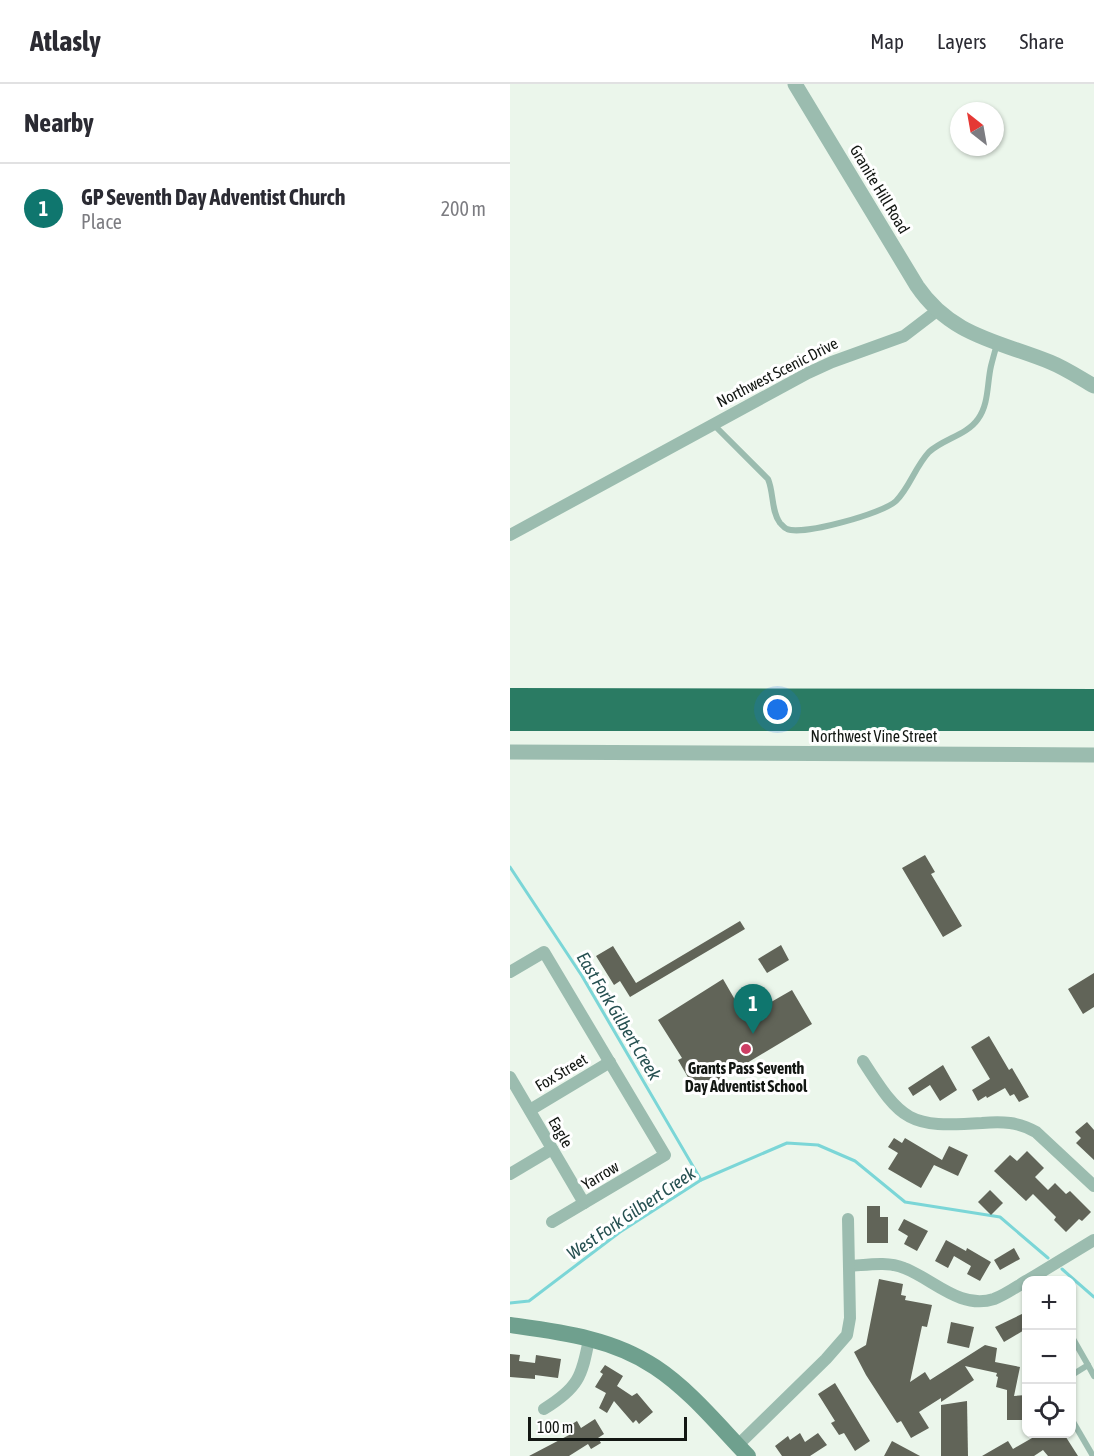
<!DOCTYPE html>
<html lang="en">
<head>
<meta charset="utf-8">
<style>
  :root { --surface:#fff; --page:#f7f7f7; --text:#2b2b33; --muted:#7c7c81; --line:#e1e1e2; --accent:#0f766e }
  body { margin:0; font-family:"Asap Condensed",sans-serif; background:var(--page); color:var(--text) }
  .controls { position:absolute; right:18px; bottom:18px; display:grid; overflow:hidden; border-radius:12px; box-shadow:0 2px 4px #0004 }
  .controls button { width:54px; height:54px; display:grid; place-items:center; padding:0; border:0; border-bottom:2px solid var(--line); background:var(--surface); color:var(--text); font:30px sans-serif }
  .compass { position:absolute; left:440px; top:18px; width:54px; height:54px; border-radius:50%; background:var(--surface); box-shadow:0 2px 4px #0004; rotate:329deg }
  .scale { position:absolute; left:18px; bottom:15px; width:159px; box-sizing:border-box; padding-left:6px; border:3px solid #131713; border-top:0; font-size:16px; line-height:21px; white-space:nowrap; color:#131713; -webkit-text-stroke:4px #fff; paint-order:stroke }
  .you { position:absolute; left:268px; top:626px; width:21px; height:21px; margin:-15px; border:4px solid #fff; border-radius:50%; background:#1a73e8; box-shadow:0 0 0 9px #1a73e833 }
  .badge { display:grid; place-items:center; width:39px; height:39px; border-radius:50%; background:var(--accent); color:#fff; font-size:20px; font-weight:700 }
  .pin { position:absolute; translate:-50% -50px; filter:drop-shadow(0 2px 3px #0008) }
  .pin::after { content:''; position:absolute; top:32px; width:21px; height:18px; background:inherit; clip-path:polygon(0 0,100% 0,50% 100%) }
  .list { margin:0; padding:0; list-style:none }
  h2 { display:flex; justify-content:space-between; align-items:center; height:78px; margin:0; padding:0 24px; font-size:26px }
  h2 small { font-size:20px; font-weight:400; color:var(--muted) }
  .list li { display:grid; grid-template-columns:39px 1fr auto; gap:18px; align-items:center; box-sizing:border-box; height:90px; padding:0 24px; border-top:2px solid var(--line) }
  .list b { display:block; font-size:22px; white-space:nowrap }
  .list p { margin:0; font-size:20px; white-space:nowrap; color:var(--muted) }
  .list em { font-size:20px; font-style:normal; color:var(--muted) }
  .icon { flex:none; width:33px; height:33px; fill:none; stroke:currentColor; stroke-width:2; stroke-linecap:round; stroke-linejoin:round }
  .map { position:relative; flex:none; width:584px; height:1372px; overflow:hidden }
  header { display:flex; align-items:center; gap:36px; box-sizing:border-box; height:84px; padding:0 30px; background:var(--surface); border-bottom:2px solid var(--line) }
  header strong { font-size:28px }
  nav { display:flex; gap:33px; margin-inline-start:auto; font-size:21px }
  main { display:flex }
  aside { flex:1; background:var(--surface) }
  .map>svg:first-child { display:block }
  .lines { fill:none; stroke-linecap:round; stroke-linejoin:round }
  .stream { stroke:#7bd6d7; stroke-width:3 }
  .building { fill:#616458 }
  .service { stroke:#9bbcaf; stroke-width:6 }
  .minor { stroke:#9bbcaf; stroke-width:12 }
  .tertiary { stroke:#9bbcaf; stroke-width:15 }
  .secondary { stroke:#6fa08e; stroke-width:16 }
  .motorway { stroke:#2a7b63; stroke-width:22 }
  .poi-dot { fill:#cd3e64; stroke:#fff; stroke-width:2 }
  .labels { text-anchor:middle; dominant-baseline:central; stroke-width:6; stroke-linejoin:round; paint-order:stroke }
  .street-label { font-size:16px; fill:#131713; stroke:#fff }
  .poi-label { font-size:16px; font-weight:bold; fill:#131713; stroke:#fff }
  .water-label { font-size:18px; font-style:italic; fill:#265051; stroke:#fff }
</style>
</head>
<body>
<header>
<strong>Atlasly</strong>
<nav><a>Map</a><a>Layers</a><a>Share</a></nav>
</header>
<main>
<aside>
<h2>Nearby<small></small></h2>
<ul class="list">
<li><span class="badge">1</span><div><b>GP Seventh Day Adventist Church</b><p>Place</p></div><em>200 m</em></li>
</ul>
</aside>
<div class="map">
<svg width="584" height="1372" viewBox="0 0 584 1372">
  <rect width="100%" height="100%" fill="#ebf6eb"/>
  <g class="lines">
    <g class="stream">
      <path d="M0,783L72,892L191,1096"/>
      <path d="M552,1185L584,1213"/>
      <path d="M0,1219L19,1217L110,1148L191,1096L277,1059L308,1061L345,1077L395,1118L490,1133L538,1174"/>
    </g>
  </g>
  <g class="building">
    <path d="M415,771L425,788L421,790L452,842L433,853L392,784Z"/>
    <path d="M230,837L235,845L120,913L110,897L104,901L86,872L103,862L126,899Z"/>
    <path d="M271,861L279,876L257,889L248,875Z"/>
    <path d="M584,889V923L573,930L558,905Z"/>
    <path d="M213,895L235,933L282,906L302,940L187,1009L168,976L172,974L148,936Z"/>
    <path d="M479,952L499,986L502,984L519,1013L509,1018L504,1010L500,1012L495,1004L477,1014L476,1012L468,1017L462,1006L480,995L461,963Z"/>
    <path d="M433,981L447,1006L430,1017L420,1001L403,1012L398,1004Z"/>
    <path d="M577,1038L584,1046V1076L566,1059L571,1054L565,1048Z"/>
    <path d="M384,1054L392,1059L395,1054L432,1076L439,1062L458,1071L448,1092L424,1081L411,1104L378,1085L388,1069L378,1063Z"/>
    <path d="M517,1067L534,1084L525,1093L538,1106L545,1099L556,1110L560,1107L581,1128L572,1137L569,1135L556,1148L544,1136L546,1133L523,1110L516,1117L484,1087L500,1071L507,1077Z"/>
    <path d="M480,1106L493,1119L481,1131L468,1118Z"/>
    <path d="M357,1122H370V1133H378V1159H357Z"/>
    <path d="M394,1135L418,1147L407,1167L394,1160L398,1152L388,1146Z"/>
    <path d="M436,1156L456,1167L457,1164L481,1178L470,1197L457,1190L461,1182L444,1172L438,1184L425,1177Z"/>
    <path d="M504,1164L510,1175L490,1186L484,1176Z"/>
    <path d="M369,1195L393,1200L391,1211L396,1212L395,1216L422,1221L417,1243L412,1242L400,1298L415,1288L420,1296L475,1261L487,1264L485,1278L510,1283L504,1312L516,1311V1336H497V1306L486,1303L488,1293L486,1292L487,1289L455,1282L464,1296L431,1318V1314L409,1328L419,1344L401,1354L391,1337L387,1339L356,1291L344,1268L356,1261Z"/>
    <path d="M514,1229L516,1233V1245L494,1258L485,1243Z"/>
    <path d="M441,1238L464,1243L459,1264L437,1259Z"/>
    <path d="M0,1270L10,1271L9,1277L25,1279L26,1271L51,1275L48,1294L25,1291V1295L0,1293Z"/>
    <path d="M95,1281L113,1292L107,1302L122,1312L127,1309L143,1328L129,1340L126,1336L123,1339L104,1317L97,1329L89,1324L96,1309L85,1303L93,1290L90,1288Z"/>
    <path d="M325,1299L360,1357L345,1367L334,1349L329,1351L321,1339L325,1337L308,1310Z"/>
    <path d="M457,1317L458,1372H431V1321Z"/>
    <path d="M85,1335L94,1350L88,1354L91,1359L81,1365L78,1360L59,1372H19L61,1350L57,1343L67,1337L71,1344Z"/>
    <path d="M290,1349L295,1358L308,1349L317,1361L300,1372H272L265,1362L278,1352L280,1356Z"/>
    <path d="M529,1350H554L568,1372H538L533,1366L524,1372H472L498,1357L503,1365Z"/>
    <path d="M382,1357L410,1372H374Z"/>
  </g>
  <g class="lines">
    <g class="service">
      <path d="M203,340L258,395C264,409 261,427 270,439C272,441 274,444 277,445C292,452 374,429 386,417C400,403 405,383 419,368C433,355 457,351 468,335C479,320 477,299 481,282C483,274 485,267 487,260"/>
      <path d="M562,1253L578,1281L562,1291"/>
      <path d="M578,1281L584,1292"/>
      <path d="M562,1336L583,1372"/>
    </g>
    <g class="minor">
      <path d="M0,451L298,289L322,278L394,252L428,226"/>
      <path d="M0,888L34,868L155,1071L42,1138"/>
      <path d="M353,977C392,1038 399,1044 472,1039C492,1037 509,1038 526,1048L584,1102"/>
      <path d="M0,993L74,1119"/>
      <path d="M20,1026L100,978"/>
      <path d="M0,1090L42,1065"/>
      <path d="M339,1182C357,1181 377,1177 394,1184C423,1195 450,1226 484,1215C495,1211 506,1203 516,1197"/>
      <path d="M518,1196L584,1156"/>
      <path d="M34,1325C68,1304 72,1293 79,1255"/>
      <path d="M228,1361L316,1275L337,1251L340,1234L338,1135"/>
    </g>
    <g class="tertiary">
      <path d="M285,0L407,202C441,252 488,257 540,278C555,284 570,294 584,302"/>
      <path d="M0,668L584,671"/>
    </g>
    <path class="secondary" d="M0,1241C50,1248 102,1254 145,1283C180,1306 209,1342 238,1372"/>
    <g class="motorway">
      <path d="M0,615L584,616"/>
      <path d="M0,636H584"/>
    </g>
  </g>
  <circle class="poi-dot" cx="236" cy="965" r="6"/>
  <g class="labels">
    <g class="street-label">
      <text transform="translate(370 105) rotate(59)">Granite Hill Road</text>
      <text transform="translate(267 288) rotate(-27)">Northwest Scenic Drive</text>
      <text x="364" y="652">Northwest Vine Street</text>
      <text transform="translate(51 988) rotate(-31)">Fox Street</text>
      <text transform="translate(51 1048) rotate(60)">Eagle</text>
      <text transform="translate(90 1091) rotate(-31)">Yarrow</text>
    </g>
    <g class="poi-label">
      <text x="236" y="984">Grants Pass Seventh<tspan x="236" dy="18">Day Adventist School</tspan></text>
    </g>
    <g class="water-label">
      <text transform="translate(109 932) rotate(59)">East Fork Gilbert Creek</text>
      <text transform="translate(121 1129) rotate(-34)">West Fork Gilbert Creek</text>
    </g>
  </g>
</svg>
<div class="controls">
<button>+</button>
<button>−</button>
<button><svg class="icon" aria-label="locate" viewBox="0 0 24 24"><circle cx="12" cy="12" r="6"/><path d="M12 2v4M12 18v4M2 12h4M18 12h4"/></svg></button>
</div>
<svg class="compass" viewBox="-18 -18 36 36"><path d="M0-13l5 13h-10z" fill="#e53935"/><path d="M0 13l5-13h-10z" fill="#7c7c81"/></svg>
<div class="scale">100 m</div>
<div class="you"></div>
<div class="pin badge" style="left:243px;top:950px">1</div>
</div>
</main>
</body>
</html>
